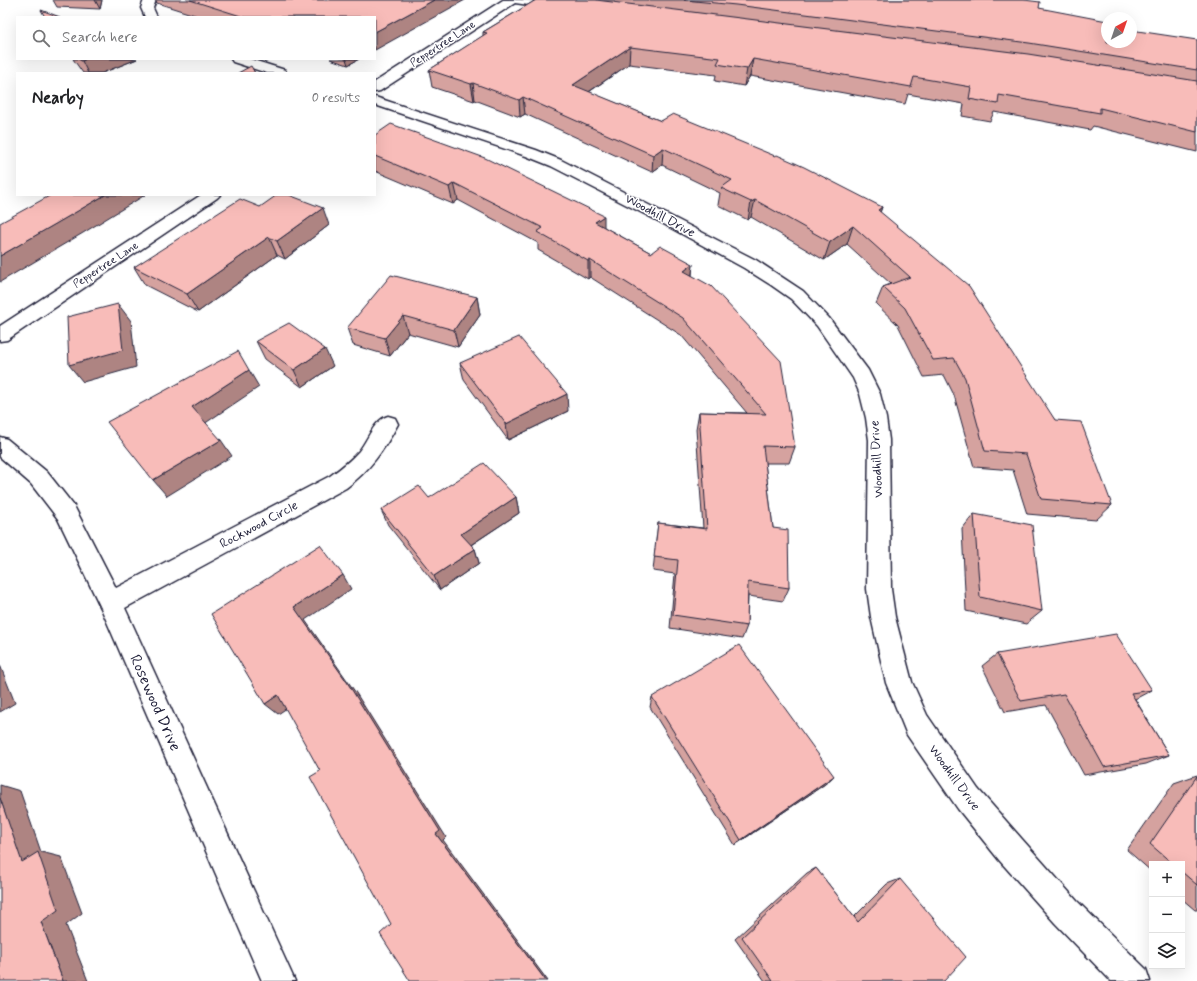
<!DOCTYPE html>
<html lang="en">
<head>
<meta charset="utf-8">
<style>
  :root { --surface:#fff; --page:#f2f2f2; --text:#202124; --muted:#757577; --line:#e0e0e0 }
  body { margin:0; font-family:Mynerve,sans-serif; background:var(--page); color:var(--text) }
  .controls { position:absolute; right:12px; bottom:12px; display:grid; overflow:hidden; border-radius:0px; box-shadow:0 4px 16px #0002 }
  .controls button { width:36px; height:36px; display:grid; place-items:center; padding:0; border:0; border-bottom:1px solid var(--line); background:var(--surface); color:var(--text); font:20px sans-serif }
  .compass { position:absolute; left:1101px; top:12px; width:36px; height:36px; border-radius:50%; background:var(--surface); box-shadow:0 4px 16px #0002; rotate:40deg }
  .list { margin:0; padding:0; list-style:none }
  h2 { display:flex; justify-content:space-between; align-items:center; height:52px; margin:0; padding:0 16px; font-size:17px }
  h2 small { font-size:13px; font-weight:400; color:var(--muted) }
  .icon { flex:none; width:22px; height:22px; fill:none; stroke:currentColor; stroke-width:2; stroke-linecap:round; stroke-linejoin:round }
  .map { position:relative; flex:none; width:1197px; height:981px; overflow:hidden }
  .search { position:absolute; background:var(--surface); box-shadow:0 4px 16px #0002; left:16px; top:16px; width:360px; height:44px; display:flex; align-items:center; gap:10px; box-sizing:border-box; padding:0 14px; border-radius:0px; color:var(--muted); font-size:15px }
  .panel { position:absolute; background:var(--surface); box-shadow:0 4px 16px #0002; left:16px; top:72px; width:360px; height:124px; border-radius:0px }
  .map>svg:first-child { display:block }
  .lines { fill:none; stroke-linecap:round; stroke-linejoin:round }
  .minor-casing { stroke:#22223b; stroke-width:3 }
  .minor { fill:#fff; fill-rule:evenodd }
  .wall { fill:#d5a29f; stroke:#22223b }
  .shaded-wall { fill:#ae8482; stroke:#22223b }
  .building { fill:#f8bcb9; stroke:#22223b }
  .labels { text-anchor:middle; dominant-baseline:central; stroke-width:3; stroke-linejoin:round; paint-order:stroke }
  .far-street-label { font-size:11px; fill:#22223b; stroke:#fff }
  .street-label { font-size:13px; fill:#22223b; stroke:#fff }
  .near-street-label { font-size:16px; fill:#22223b; stroke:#fff }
</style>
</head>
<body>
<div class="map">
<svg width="1197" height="981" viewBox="0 0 1197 981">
  <rect width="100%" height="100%" fill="#fff"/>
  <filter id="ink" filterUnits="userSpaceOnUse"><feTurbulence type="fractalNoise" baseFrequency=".025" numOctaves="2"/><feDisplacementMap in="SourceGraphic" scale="8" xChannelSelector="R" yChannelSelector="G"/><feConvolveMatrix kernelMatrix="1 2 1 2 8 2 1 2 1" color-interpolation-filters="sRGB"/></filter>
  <g filter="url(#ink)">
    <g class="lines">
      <defs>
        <g id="minor">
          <path d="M144,0H156L153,8L157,17H145L141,8Z"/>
          <path d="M503,0C525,0 545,0 566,5L568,7L566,9L562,10L515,3L380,91L375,92V82Z"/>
          <path d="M231,59H250L285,70L286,73H267L233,62Z"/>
          <path d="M375,97L536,150L561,160L756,260L803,291L829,318L868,370L880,394L886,418L889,440L891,589L895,617L912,682L927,715L978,789L1021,838L1077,901L1146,969L1150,981H1111L1055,923L999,860L958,809L907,735L886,683L871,617L867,589L869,440L866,418L860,394L853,378L817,326L791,299L771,285L744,268L660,222L551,166L526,156L375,105Z"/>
          <path d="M201,195H220L217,198L7,340L0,341V326Z"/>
          <path d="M388,416L395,418L398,424C384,450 369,471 346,488L125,608L295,981H262L101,608L58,519L31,484L0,457V437L7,439L47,472L74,506L116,588L330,476C341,468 350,461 359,451C368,440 374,420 388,416Z"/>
        </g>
      </defs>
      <use href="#minor" class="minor-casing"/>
      <use href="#minor" class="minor"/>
    </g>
    <g class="wall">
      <path d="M53,0H102L100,9L57,7Z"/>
      <path d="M155,0H465L375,17H201L157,3Z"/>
      <path d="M536,0H1024L1039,8L1107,42L1197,40V152L1093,126L1090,130L994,112L990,121L962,116L964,104L908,94L905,104L750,76L744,86L715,81L716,75L629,64L589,92L661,121L882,207L880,212L1055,420L1112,505L1096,520L1027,514L1013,470L974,467L954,395L944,375L924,377L898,325L876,304L883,287L891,284L847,244L824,260L751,217L748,220L718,205L720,193L662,165L652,172L525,114L520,117L475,100L474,101L432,87L429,70L483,36V32Z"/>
      <path d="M73,59H137L102,73H83Z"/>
      <path d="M330,59H359L348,65Z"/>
      <path d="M375,135L604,227L651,253L693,264L692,275L795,447L789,463H765L773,528L789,588L783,601L748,596L747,626L742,639L670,628L675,574L653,571L658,523L703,528L696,429L699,412L747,413L681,335L590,277L588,279L538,250V243L458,200L453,204L375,171Z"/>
      <path d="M260,207L329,225L285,259L277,255L198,312L145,285L134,267Z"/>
      <path d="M477,297L480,315L458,347L408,333L390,356L353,345L347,328Z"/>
      <path d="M256,341L333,366L302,387L265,359Z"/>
      <path d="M460,363L568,411L508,440L464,380Z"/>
      <path d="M516,497L519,513L471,545L475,549L479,563L440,590L388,525L381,510L429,498Z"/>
      <path d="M974,514L1042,611L1026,624L966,611L962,529Z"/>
      <path d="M997,654L1152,690L1135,699L1169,755L1146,764L1084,775L1046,705L1005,712L982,666Z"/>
      <path d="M652,697L834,776L825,784L735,845L650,707Z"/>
      <path d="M1197,775V910H1195L1182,899V864H1152V872L1127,850L1174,783Z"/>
      <path d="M816,868L854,917L887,884L900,879L944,981H765L735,939L807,873Z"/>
    </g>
    <g class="shaded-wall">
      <path d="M95,0H102L100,9Z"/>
      <path d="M434,0H465L375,50V32Z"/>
      <path d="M630,47L629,64L574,102L573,85Z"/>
      <path d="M86,59H137L102,73H88L82,61Z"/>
      <path d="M346,59H359L348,65Z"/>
      <path d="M753,59L750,76L744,86L747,69Z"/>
      <path d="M473,83L475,100L474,101L471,84Z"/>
      <path d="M523,97L525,114L520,117L519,100Z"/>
      <path d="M663,148L662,165L652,172L653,155Z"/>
      <path d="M454,183L458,200L453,204L449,187Z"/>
      <path d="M105,195H145L83,233L0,282V256Z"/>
      <path d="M755,200L751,217L748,220L751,202Z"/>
      <path d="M882,207L876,224L878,210Z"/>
      <path d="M323,208L329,225L285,259L277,241Z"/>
      <path d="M604,216V234L595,222Z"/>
      <path d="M853,226L847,244L824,260L830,242Z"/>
      <path d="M269,237L277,255L198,312L187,294Z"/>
      <path d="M590,260V277L588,279V261Z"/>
      <path d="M693,264L691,282L684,271Z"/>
      <path d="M477,297L480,315L458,347L454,330Z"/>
      <path d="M118,304L131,321L136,367L83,382L69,365Z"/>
      <path d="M403,316L408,333L390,356L385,338Z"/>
      <path d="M325,349L333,366L302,387L294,370Z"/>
      <path d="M249,370L259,387L204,424L192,407Z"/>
      <path d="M567,394L568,411L508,440L506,424Z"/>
      <path d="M221,440L232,456L167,496L153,480Z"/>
      <path d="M516,497L519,513L466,548L461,534Z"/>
      <path d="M475,549L479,563L440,590L434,576Z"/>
      <path d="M343,575L351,589L305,620L356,693L446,837L443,840L548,981H546L436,834L294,607Z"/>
      <path d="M0,665L15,703L0,712Z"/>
      <path d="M278,695L290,706L278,714L265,704Z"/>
      <path d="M834,776L825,784L735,845L741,840Z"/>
      <path d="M0,785L20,791L41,852L61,857L82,913L66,925L88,981H63L41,922L0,798Z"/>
    </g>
    <g class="building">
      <path d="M190,0H434L375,32V17H244Z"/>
      <path d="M536,0H596L1028,54L1197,81V132L1100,108V113L999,95L998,104L969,99L971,87L914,77L911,87L753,59L747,69L717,64L720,58L630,47L573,85L661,121L673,114L775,156L777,155L804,167L882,207L878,210L969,286L1055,420L1081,422L1112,505L1041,499L1026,454L985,451L965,378L954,358L933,360L905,308L883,287L910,277L853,226L830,242L755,200L751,202L721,188L732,180L663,148L653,155L523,97L519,100L473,83L471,84L429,70L487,33L483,32Z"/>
      <path d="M684,0H1024L1040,2L1039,8L1107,21V42H1131V30L1197,40V70L1029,43L736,5Z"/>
      <path d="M41,10L60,17H45Z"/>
      <path d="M78,59H86L82,61Z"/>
      <path d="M251,66L255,73H238Z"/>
      <path d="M391,124L485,158L604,216L595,222L651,253L660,246L693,264L684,271L711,286L781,361L795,447L763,446L773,528L788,530L789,588L748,582L747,626L673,615L678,560L654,557L658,523L707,529L699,412L766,414L683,318L590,260L588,261L537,232L543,228L454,183L449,187L375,156V135Z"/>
      <path d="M51,195H105L71,215L0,256V223Z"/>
      <path d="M277,195H289L323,208L277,241L269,237L187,294L134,267L240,199L260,207Z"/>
      <path d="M391,275L477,297L454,330L403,316L385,338L347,328Z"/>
      <path d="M118,304L123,350L69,365L67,317Z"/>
      <path d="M289,323L325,349L294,370L256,341Z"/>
      <path d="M519,337L567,394L506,424L460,363Z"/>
      <path d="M238,351L249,370L192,407L221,440L153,480L107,422Z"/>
      <path d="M484,463L516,497L461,534L475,549L434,576L381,510L419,486L429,498Z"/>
      <path d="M974,514L1032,525L1042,611L980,597Z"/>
      <path d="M320,545L343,575L294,607L347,682L440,831L436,834L546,981H410L380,934L391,924L310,777L320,771L278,695L265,704L211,614Z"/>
      <path d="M1116,634L1152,690L1131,693L1169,755L1104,767L1064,694L1021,701L997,654Z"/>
      <path d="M739,645L834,776L741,840L652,697Z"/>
      <path d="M1197,776V885L1182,872V864H1173L1150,844Z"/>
      <path d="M0,798L22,862L38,852L58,910L41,922L63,981H0Z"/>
      <path d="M816,868L858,922L900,879L966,957L944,981H773L742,937Z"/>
    </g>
  </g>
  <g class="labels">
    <g class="far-street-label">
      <text transform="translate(443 44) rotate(-33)">Peppertree Lane</text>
      <text transform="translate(106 265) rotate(-33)">Peppertree Lane</text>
    </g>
    <g class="street-label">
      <text transform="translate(660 216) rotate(28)">Woodhill Drive</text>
      <text transform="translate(877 459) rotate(-93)">Woodhill Drive</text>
      <text transform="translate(259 525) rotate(-28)">Rockwood Circle</text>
      <text transform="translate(954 778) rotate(54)">Woodhill Drive</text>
    </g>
    <g class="near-street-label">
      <text transform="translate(155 703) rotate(66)">Rosewood Drive</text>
    </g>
  </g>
</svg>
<div class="controls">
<button>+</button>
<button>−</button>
<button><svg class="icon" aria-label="layers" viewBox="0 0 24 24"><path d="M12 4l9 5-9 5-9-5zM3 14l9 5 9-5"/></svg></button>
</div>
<svg class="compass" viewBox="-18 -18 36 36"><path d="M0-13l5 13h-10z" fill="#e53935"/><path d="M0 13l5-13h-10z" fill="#757577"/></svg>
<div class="search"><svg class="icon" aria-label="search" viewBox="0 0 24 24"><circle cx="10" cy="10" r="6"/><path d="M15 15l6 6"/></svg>Search here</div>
<section class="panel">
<h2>Nearby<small>0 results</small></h2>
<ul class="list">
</ul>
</section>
</div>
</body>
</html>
